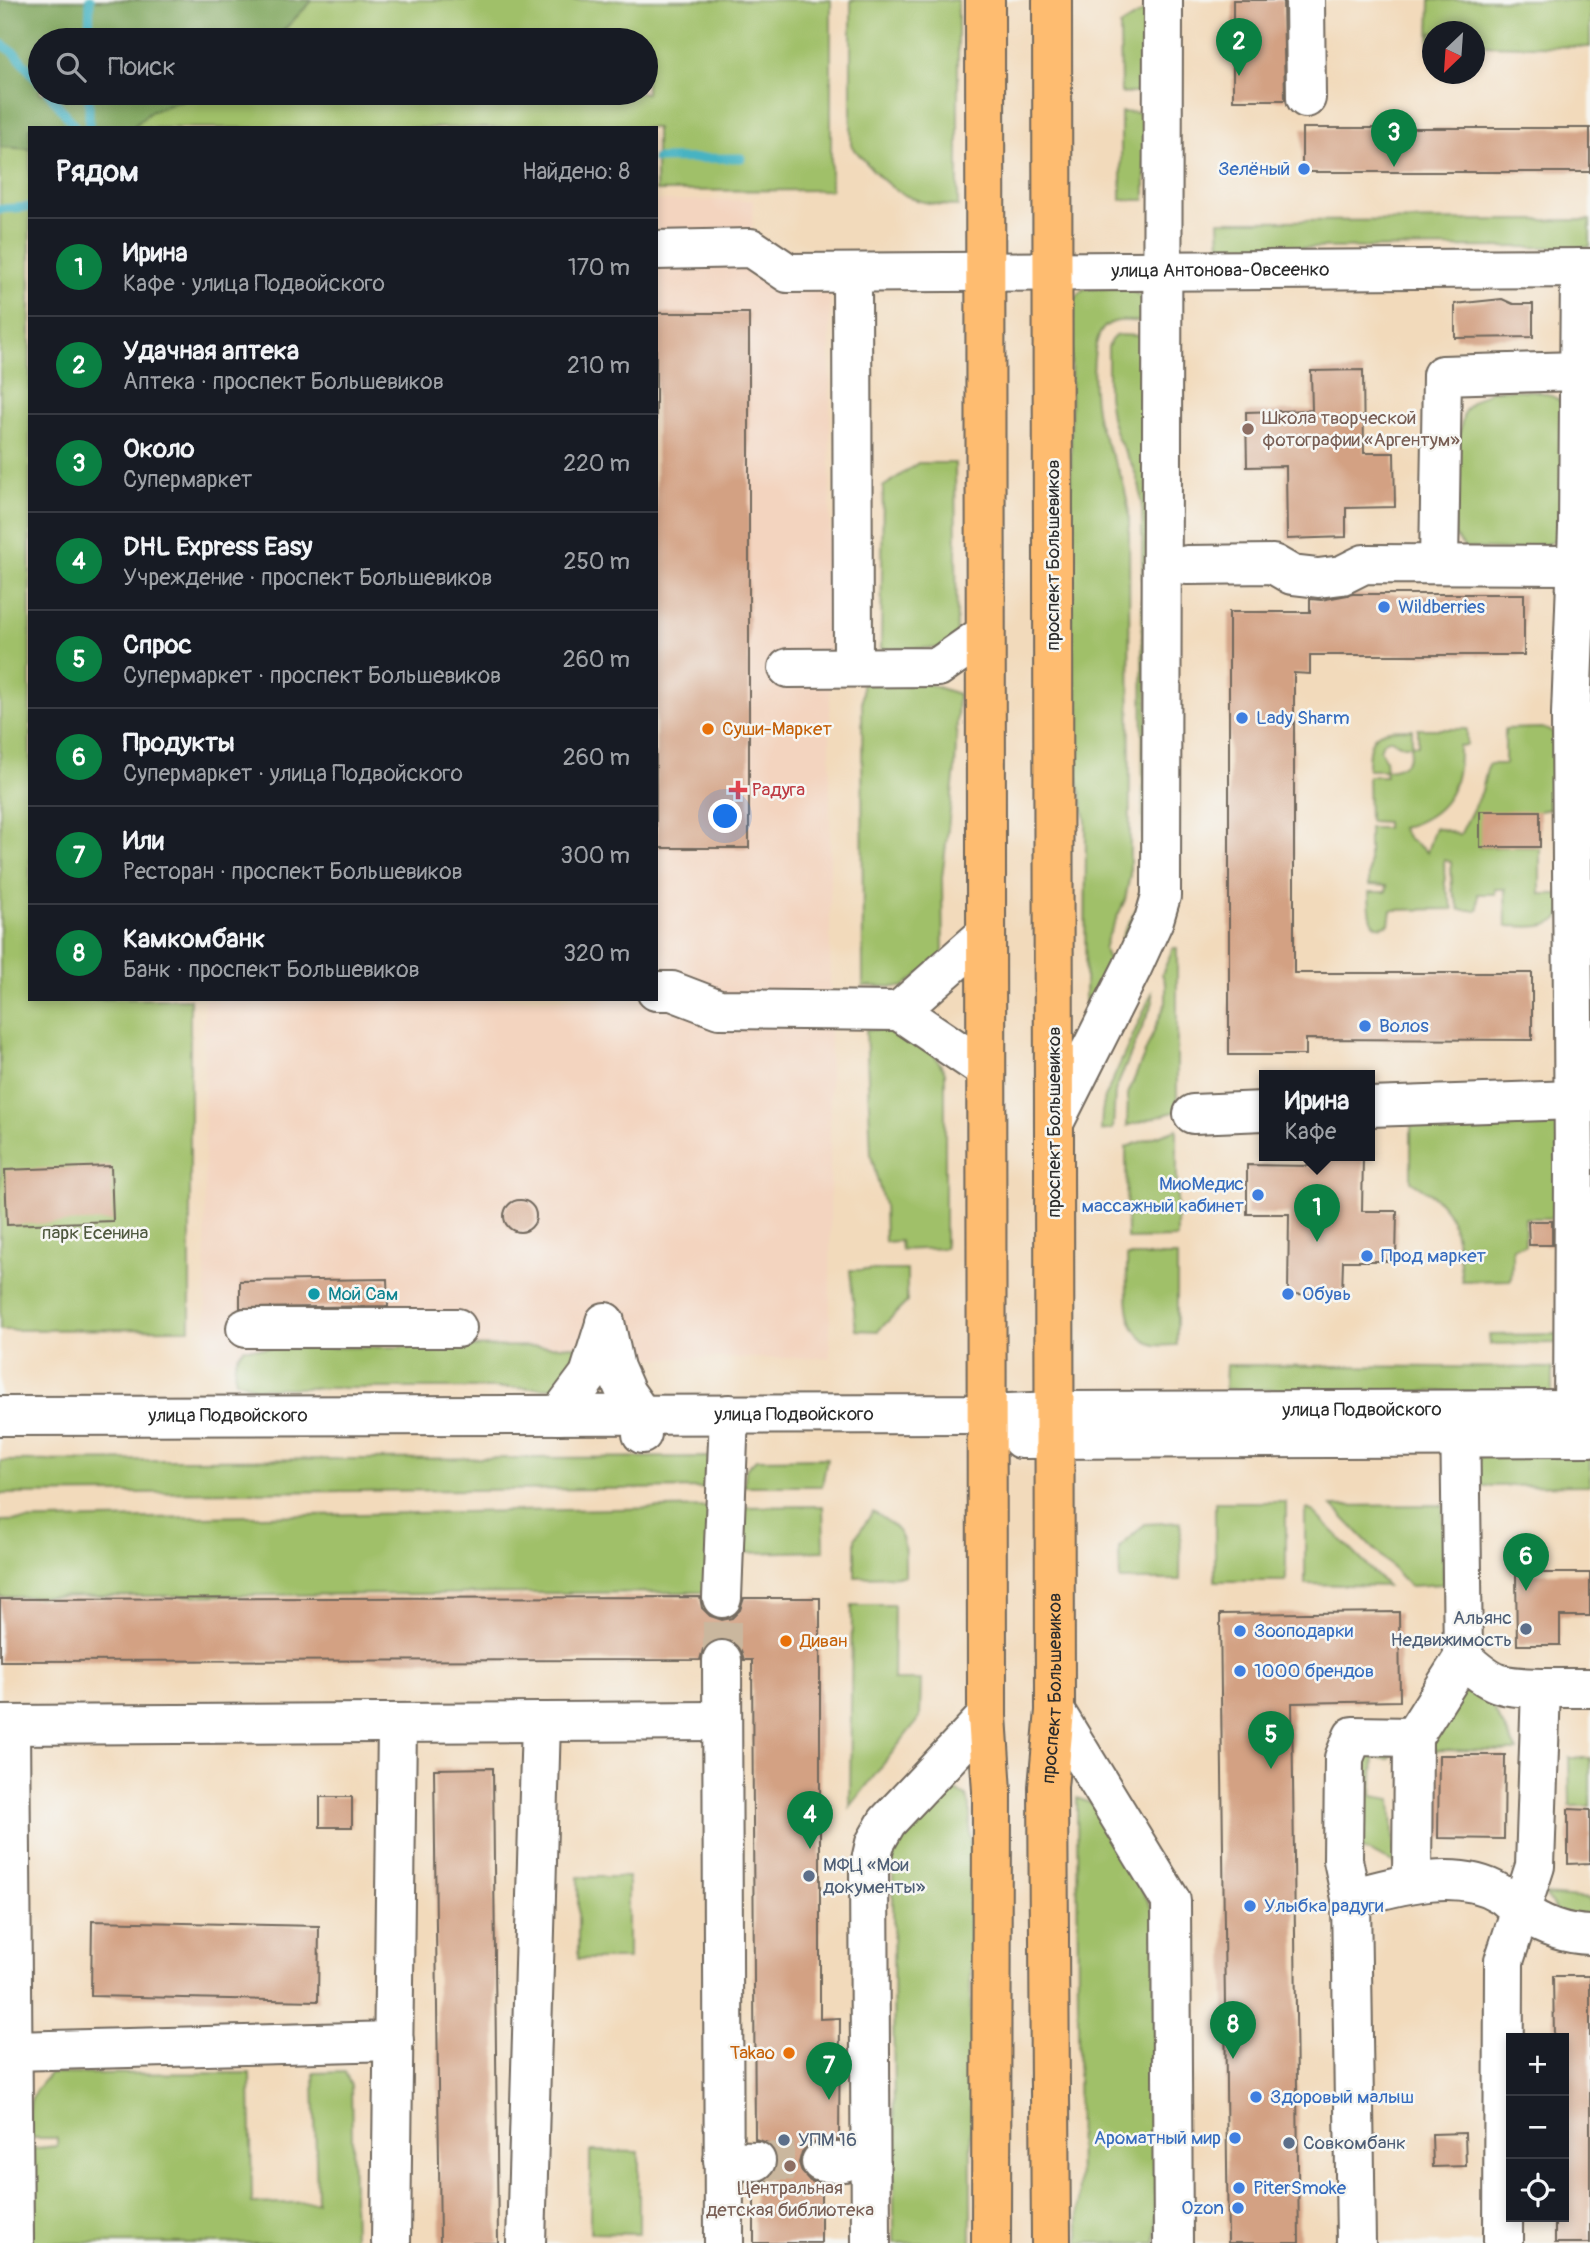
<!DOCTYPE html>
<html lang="ru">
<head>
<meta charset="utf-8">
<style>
  :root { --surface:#171b24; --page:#242831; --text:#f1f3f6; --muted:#9ea1a6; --line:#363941; --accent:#0b8043 }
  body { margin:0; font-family:Pangolin,sans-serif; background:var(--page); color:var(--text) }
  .controls { position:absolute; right:21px; bottom:21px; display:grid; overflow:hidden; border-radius:0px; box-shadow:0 4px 10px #0003 }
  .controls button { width:63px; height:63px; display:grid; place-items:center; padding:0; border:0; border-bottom:2px solid var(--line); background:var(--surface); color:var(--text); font:35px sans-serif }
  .compass { position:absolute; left:1422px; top:21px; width:63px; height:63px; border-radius:50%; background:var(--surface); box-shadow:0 4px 10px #0003; rotate:205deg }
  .you { position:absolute; left:726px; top:817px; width:24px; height:24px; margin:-18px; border:5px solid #fff; border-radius:50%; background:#1a73e8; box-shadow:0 0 0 10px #1a73e833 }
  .badge { display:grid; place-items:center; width:46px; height:46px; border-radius:50%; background:var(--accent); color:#fff; font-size:23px; font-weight:700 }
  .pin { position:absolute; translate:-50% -58px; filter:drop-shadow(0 2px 4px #0008) }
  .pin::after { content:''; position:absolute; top:37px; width:24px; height:21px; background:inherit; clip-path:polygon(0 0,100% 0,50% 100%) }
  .popup { position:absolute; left:1259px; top:1070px; width:116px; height:91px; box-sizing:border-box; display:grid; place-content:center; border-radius:0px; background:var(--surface); filter:drop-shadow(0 2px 5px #0005); font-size:23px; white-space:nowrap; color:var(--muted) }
  .popup b { font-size:26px; color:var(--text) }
  .popup::after { content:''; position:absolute; left:50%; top:100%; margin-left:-14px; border:14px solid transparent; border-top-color:var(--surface) }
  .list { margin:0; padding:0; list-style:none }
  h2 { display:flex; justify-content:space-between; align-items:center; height:91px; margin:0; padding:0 28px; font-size:30px }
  h2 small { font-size:23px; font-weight:400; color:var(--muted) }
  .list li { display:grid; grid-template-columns:46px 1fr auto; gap:21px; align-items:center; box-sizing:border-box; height:98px; padding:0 28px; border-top:2px solid var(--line) }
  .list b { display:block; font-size:26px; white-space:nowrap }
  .list p { margin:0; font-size:23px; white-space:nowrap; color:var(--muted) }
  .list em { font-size:23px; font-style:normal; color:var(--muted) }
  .icon { flex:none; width:38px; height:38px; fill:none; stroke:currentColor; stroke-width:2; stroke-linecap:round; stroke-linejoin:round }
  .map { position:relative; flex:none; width:1590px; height:2243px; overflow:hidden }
  .search { position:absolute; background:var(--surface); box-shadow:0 4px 10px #0003; left:28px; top:28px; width:630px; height:77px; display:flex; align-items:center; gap:18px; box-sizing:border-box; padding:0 24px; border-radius:38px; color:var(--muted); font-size:26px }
  .panel { position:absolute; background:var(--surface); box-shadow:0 4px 10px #0003; left:28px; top:126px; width:630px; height:875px; border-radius:0px }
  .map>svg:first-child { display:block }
  .built { fill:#f3d4bf }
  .green { fill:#a0c069; stroke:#66764a; stroke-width:2; fill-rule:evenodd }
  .forest { fill:#80a65d; stroke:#566844; stroke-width:2 }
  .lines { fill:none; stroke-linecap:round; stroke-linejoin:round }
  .stream { stroke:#46b3c2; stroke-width:9 }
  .building { fill:#d3a183 }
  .minor-tunnel { stroke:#cab79e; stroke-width:38; stroke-dasharray:38 19; stroke-linecap:butt }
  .minor-casing { stroke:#71685d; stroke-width:42 }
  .major-casing { stroke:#71685d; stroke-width:42 }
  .minor { stroke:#fff; stroke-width:38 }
  .major { stroke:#febc70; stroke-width:38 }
  .shop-dot { fill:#3f7fe0; stroke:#f6f6f2; stroke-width:2.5 }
  .education-dot { fill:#8d6e63; stroke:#f6f6f2; stroke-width:2.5 }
  .food-dot { fill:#e8710a; stroke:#f6f6f2; stroke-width:2.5 }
  .health-dot { fill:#e0444e; stroke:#f6f6f2; stroke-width:2.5 }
  .culture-dot { fill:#0f9aa8; stroke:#f6f6f2; stroke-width:2.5 }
  .service-dot { fill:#5c6f8a; stroke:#f6f6f2; stroke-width:2.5 }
  .labels { text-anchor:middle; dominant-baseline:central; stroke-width:5; stroke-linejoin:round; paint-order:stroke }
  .shop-label { font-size:19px; fill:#366cbe; stroke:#f6f6f2; text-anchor:start }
  .street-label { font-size:19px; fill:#2b2b2b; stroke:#f6f6f2 }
  .education-label { font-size:19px; fill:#785e54; stroke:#f6f6f2; text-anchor:start }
  .food-label { font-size:19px; fill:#c56008; stroke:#f6f6f2; text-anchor:start }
  .health-label { font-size:19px; fill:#be3a42; stroke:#f6f6f2; text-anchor:start }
  .park-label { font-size:19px; fill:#4e583e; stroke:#f6f6f2 }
  .culture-label { font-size:19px; fill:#0d838f; stroke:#f6f6f2; text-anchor:start }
  .service-label { font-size:19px; fill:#4e5e75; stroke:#f6f6f2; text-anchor:start }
</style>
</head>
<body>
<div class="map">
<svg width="1590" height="2243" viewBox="0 0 1590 2243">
  <rect width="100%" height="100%" fill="#f6f6f2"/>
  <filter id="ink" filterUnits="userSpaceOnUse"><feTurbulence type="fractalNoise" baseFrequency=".0143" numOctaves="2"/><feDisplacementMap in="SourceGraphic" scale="14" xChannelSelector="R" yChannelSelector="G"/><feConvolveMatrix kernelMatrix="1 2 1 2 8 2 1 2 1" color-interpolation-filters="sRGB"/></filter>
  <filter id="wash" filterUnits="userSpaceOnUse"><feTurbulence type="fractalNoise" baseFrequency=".00686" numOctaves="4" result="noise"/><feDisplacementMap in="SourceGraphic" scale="28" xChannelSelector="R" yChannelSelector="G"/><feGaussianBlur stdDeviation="1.57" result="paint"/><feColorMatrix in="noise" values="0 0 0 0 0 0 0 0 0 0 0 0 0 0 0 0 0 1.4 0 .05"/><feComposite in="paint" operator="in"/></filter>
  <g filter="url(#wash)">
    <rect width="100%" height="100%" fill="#f2dabb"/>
    <path class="built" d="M753,200L750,278L830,280V1358L206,1359L204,999H656V201Z"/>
    <g class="green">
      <path d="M0,0H831V190L656,191V128H30V999H190V1329L0,1330ZM40,40H646V93H40Z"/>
      <path d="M851,0H958V206C902,205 886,186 851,145Z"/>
      <path d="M1430,0H1590V47L1475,45L1474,32H1432V44H1429Z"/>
      <path d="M1146,10V93H1121L1120,26Z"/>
      <path d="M1121,112L1145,113V200H1121Z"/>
      <path d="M1590,220V247L1220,248L1219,221Z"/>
      <path d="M1083,289C1099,289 1134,283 1143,300C1146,306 1146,315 1147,322C1135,322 1120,318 1109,324C1087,334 1093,400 1098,421C1103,439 1112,455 1119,471C1125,485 1127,499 1129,513L1130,875L1125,900L1107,939L1104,949L1107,957L1115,967L1089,1012L1085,1009L1086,821L1071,745V303Z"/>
      <path d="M1116,335L1146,336L1148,880L1121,954C1116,936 1134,919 1139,902C1141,894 1141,887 1143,879L1142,510L1140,488L1133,467L1117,437L1111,417L1108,396V347L1111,340Z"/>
      <path d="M1492,390C1521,391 1545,385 1567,407L1568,519L1556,540L1533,551L1465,548L1455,536L1453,461L1464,412L1471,403Z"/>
      <path d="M918,463H955L957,636L938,648L881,649L883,487Z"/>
      <path d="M862,684H928L958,694L955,769L942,878L943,956L903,987L863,986Z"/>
      <path d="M1542,728L1553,732L1559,801L1550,809L1540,811L1481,847H1540V894H1564C1563,900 1563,910 1560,916C1550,931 1522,926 1506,926L1505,889H1495V894H1478V910H1460L1452,889L1451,862L1444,860L1445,885L1453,909L1391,910L1389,924C1367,935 1370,905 1369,892H1386L1387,886L1369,885V828H1386V822L1369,821L1368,776H1386L1385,770H1368C1368,732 1375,729 1412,729V745H1418V729H1467V745L1459,746C1460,790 1445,816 1401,828L1408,838L1427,852L1435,827L1460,835L1482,791L1488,764H1505V729ZM1389,739L1402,745H1411C1412,762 1401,769 1386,770L1385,759L1380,750L1383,742Z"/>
      <path d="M1173,948H1177V1111L1127,1126L1128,1094L1166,1002V984L1162,974Z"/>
      <path d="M1152,993L1153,1002L1115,1091L1113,1129L1101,1131L1102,1112L1105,1097Z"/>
      <path d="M866,1029L902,1031L934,1054L945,1072V1248L901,1250L900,1241L885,1242L884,1205L871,1155Z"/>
      <path d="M1411,1113L1559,1116L1560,1218H1525V1245L1513,1247L1511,1280L1462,1281C1460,1263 1456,1223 1446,1210C1437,1197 1424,1189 1411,1181Z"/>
      <path d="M1177,1129V1238L1127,1239L1126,1147Z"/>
      <path d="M1127,1256H1177V1345C1170,1345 1162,1346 1155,1345C1119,1334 1128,1285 1127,1256Z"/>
      <path d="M850,1270H907V1302L878,1331L856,1330Z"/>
      <path d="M1560,1334V1343L1490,1344L1489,1335Z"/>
      <path d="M590,1346L566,1388H256L236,1380C232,1368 235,1357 244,1348Z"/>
      <path d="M1226,1365L1552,1368V1393L1225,1389Z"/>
      <path d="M1590,1453V1485L1473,1486L1472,1470L1482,1454Z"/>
      <path d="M710,1457L718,1488L0,1494V1461Z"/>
      <path d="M827,1458L822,1486H744L746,1469L756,1459Z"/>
      <rect x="1215" y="1502" width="71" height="79"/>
      <path d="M1443,1505V1584L1410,1586L1332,1506Z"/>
      <path d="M823,1506L824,1551L740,1553L739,1507Z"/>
      <path d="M715,1507V1592L0,1597V1521Z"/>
      <path d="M1307,1509L1314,1512L1387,1586L1305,1584V1513Z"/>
      <path d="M873,1512C907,1531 905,1540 905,1576L855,1577V1538Z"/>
      <path d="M1181,1522L1180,1580H1120L1119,1548L1145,1524Z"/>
      <path d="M852,1605H894L893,1680H921L920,1717L850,1807Z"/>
      <path d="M1484,1692L1517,1751L1435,1750L1437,1841H1420L1417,1769L1449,1693Z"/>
      <path d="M1359,1749L1393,1753L1389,1759L1374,1758L1372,1796L1391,1799L1395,1864L1352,1844Z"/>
      <path d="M1569,1758H1590V1806H1570Z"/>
      <path d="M954,1789L966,1796L970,1806L971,2243H894L893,1858L904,1833L937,1794Z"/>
      <path d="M1077,1798L1093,1804L1155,1913L1156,2243H1079Z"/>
      <rect x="578" y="1877" width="50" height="82"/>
      <path d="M1545,1895L1590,1899V1921L1557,1912Z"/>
      <path d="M345,2072L351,2086L354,2243H31L28,2149L57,2146V2138H30C29,2105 25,2098 50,2074L250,2073L252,2204L317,2202L314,2073Z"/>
      <path d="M590,2151L639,2152V2234L590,2233Z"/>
    </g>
    <path class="forest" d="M0,0H313L274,40H40V93H201L150,112L132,128H30V149L0,147Z"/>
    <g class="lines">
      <g class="stream">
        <path d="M89,40L90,0"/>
        <path d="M0,43L15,53L40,83"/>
        <path d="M49,93L76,128"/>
        <path d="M89,93V128"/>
        <path d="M656,159L741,158"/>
        <path d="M0,209L30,207"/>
      </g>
    </g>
    <g id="blocks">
      <g class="building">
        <path d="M1233,0H1283L1285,100H1233Z"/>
        <rect x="1302" y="128" width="288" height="44"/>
        <path d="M1502,299L1513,304H1533V337L1455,338V304Z"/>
        <rect x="656" y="313" width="93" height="535"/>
        <path d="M1363,370L1364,453H1394L1395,507L1346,508V537L1287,539L1286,466L1247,467L1246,412L1312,410L1311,371Z"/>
        <path d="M1353,594H1524V655H1310V674L1294,673V973H1532V1040L1306,1039V1055H1229V612H1310V599L1321,600Z"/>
        <rect x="1480" y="811" width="60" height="36"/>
        <path d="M1313,1156H1363L1362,1211H1397L1396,1261H1343L1342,1295L1288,1294L1289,1214H1247V1165L1313,1166Z"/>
        <path d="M111,1166L113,1221L7,1225L5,1170Z"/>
        <circle cx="520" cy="1216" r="16"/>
        <path d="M1528,1221H1552V1245H1529Z"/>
        <path d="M387,1279L388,1306L240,1308V1281Z"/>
        <path d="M1516,1573H1590V1616H1560V1645H1517Z"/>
        <path d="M700,1597L702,1608L710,1616L722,1620L732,1618L740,1610L744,1598H820V2019L840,2018L839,2140L811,2143L802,2152L799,2163L802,2172L810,2181L821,2184V2243H754V2183L767,2180L775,2172L778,2161L776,2151L768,2143L755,2139L752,1660H744L741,1650L733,1641L723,1638L712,1641L703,1649L700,1660L0,1661V1599Z"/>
        <path d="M1399,1612L1400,1701L1292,1703L1299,2243H1228L1220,1614Z"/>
        <path d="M1439,1755H1505L1504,1839L1438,1838Z"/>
        <path d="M493,1768L498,2243H440L434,1769Z"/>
        <rect x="320" y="1797" width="32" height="30"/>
        <path d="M1568,1809L1590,1810V1863L1568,1864Z"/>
        <path d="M92,1921L319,1926L318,2001L91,1996Z"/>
        <path d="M1553,1976H1590V2243H1555V2217H1564V2038H1554Z"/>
        <path d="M1465,2133L1466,2166L1433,2167L1432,2134Z"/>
      </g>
    </g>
  </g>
  <g filter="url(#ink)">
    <use href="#blocks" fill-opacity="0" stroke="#71685d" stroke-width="2"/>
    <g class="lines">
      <g class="minor-tunnel">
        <path d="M722,1660V1598"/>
        <path d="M756,2161L821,2162"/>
      </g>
      <defs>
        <g id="minor">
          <path d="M1305,0L1306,98"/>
          <path id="s1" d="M656,250L751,248L788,273L1590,268"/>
          <path d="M852,273L853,667"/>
          <path d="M1439,564L1442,375L1579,371"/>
          <path d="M1187,565L1273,564L1292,575L1318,578L1342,575L1364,564L1577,565"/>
          <path d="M788,668L938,667L985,634"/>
          <path d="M656,991H672L719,1009L899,1011L986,1070"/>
          <path d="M899,1011L986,934"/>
          <path d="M1370,1107L1574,1100"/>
          <path d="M1193,1114L1264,1111"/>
          <path d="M1054,1123L1132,968L1154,920L1161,896L1163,0"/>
          <path d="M605,1322L615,1368L626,1393L641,1414L642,1434"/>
          <path d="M246,1328H457"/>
          <path d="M559,1415L589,1375L605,1324"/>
          <path id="s2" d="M0,1416L986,1414L1054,1411L1590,1409"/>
          <path d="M1573,1434L1574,1166L1571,714L1578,528L1580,268"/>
          <path d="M1021,1439L1590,1437"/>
          <path d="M722,1598L729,1414"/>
          <path d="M1463,1658C1493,1686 1501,1687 1541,1688L1535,1866L1504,1961L1503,2243"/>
          <path d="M722,1660L724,2243"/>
          <path d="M1541,1688H1590"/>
          <path d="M1055,1711L1171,1901L1173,2243"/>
          <path d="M0,1725L722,1721"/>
          <path d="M10,1725L14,2243"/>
          <path d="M1412,1881L1413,1737L1463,1658L1460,1411"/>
          <path d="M1351,1898C1396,1886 1456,1867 1499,1893C1507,1897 1513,1905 1520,1910C1541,1926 1564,1934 1590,1935"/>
          <path d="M12,2051L394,2041"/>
          <path d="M723,2160L756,2161"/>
          <path d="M821,2162H844"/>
          <path d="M391,2243L397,1723"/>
          <path d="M526,2243L541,1722"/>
          <path d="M871,2243L869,1869L875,1843L887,1822L987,1716"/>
          <path d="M1356,2243L1351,1898L1343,1860L1344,1758L1353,1736L1413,1737"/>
        </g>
        <g id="major">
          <path d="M985,0L987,1716L992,1791L991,2243"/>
          <path id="s3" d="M1051,2243L1048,1787L1055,1711L1052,0"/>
        </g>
      </defs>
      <use href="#minor" class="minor-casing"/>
      <use href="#major" class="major-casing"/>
      <use href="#minor" class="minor"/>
      <use href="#major" class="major"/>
    </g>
  </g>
  <g class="shop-dot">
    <circle cx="1304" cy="169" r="7"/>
    <circle cx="1384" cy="607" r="7"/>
    <circle cx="1242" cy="718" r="7"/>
    <circle cx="1365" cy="1026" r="7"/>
    <circle cx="1258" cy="1195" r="7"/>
    <circle cx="1367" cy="1256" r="7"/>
    <circle cx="1288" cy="1294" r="7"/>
    <circle cx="1240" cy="1631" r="7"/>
    <circle cx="1240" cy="1671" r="7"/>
    <circle cx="1250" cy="1906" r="7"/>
    <circle cx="1256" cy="2097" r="7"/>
    <circle cx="1235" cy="2138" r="7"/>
    <circle cx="1239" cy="2188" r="7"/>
    <circle cx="1238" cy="2208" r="7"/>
  </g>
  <g class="education-dot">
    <circle cx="1248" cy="429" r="7"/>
    <circle cx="790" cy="2166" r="7"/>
  </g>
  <g class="food-dot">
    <circle cx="708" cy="729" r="7"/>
    <circle cx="786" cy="1641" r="7"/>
    <circle cx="789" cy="2053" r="7"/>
  </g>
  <path class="health-dot" d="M734.5 779.5h7v7h7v7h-7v7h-7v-7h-7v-7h7z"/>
  <circle class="culture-dot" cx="314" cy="1294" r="7"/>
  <g class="service-dot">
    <circle cx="1526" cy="1629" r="7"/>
    <circle cx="809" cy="1876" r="7"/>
    <circle cx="784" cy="2140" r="7"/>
    <circle cx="1289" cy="2143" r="7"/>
  </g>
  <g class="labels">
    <g class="shop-label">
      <text x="1290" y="169" text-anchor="end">Зелёный</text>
      <text x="1398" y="607">Wildberries</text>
      <text x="1256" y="718">Lady Sharm</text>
      <text x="1379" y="1026">Волоs</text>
      <text x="1244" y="1184" text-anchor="end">МиоМедис<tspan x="1244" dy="22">массажный кабинет</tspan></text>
      <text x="1381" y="1256">Прод маркет</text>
      <text x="1302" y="1294">Обувь</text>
      <text x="1254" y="1631">Зооподарки</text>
      <text x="1254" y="1671">1000 брендов</text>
      <text x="1264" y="1906">Улыбка радуги</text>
      <text x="1270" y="2097">Здоровый малыш</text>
      <text x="1221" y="2138" text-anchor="end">Ароматный мир</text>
      <text x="1253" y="2188">PiterSmoke</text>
      <text x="1224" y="2208" text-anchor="end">Ozon</text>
    </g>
    <g class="street-label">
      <text stroke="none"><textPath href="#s1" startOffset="572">улица Антонова-Овсеенко</textPath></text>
      <text transform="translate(1053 555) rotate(-90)">проспект Большевиков</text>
      <text transform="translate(1054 1122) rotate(-90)">проспект Большевиков</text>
      <text stroke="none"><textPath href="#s2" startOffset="1362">улица Подвойского</textPath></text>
      <text stroke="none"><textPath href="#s2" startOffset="794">улица Подвойского</textPath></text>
      <text stroke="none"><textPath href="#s2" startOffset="228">улица Подвойского</textPath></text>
      <text stroke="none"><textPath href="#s3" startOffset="555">проспект Большевиков</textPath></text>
    </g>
    <g class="education-label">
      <text x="1262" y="418">Школа творческой<tspan x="1262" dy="22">фотографии «Аргентум»</tspan></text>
      <text x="790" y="2188" text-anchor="middle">Центральная<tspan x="790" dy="22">детская библиотека</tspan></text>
    </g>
    <g class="food-label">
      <text x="722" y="729">Суши-Маркет</text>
      <text x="800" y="1641">Диван</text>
      <text x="775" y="2053" text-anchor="end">Takao</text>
    </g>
    <g class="health-label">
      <text x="752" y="790">Радуга</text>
    </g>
    <g class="park-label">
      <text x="95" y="1233">парк Есенина</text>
    </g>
    <g class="culture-label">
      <text x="328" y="1294">Мой Сам</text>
    </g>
    <g class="service-label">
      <text x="1512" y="1618" text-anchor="end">Альянс<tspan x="1512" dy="22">Недвижимость</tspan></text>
      <text x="823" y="1865">МФЦ «Мои<tspan x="823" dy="22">документы»</tspan></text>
      <text x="798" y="2140">УПМ 16</text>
      <text x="1303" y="2143">Совкомбанк</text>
    </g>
  </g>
</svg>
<div class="controls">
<button>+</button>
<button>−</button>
<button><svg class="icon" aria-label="locate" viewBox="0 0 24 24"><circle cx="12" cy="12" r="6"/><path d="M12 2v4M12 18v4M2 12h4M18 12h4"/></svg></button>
</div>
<svg class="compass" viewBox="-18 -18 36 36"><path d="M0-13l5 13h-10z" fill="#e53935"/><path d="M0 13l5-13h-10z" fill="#9ea1a6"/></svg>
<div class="you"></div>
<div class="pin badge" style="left:1317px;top:1242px">1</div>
<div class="popup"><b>Ирина</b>Кафе</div>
<div class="pin badge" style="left:1239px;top:76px">2</div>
<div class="pin badge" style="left:1394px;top:167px">3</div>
<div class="pin badge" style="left:810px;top:1849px">4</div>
<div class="pin badge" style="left:1271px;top:1769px">5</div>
<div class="pin badge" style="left:1526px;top:1591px">6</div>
<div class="pin badge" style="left:829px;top:2100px">7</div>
<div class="pin badge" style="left:1233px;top:2059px">8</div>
<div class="search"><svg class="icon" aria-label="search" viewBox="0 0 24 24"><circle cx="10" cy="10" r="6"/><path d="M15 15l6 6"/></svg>Поиск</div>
<section class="panel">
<h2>Рядом<small>Найдено: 8</small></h2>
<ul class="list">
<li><span class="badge">1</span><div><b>Ирина</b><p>Кафе · улица Подвойского</p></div><em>170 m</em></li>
<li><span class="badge">2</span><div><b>Удачная аптека</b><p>Аптека · проспект Большевиков</p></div><em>210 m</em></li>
<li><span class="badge">3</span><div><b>Около</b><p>Супермаркет</p></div><em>220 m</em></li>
<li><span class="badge">4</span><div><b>DHL Express Easy</b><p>Учреждение · проспект Большевиков</p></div><em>250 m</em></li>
<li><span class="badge">5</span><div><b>Спрос</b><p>Супермаркет · проспект Большевиков</p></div><em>260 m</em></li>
<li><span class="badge">6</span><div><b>Продукты</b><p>Супермаркет · улица Подвойского</p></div><em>260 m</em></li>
<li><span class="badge">7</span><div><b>Или</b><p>Ресторан · проспект Большевиков</p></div><em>300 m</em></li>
<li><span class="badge">8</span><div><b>Камкомбанк</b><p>Банк · проспект Большевиков</p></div><em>320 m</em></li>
</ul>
</section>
</div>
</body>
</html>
